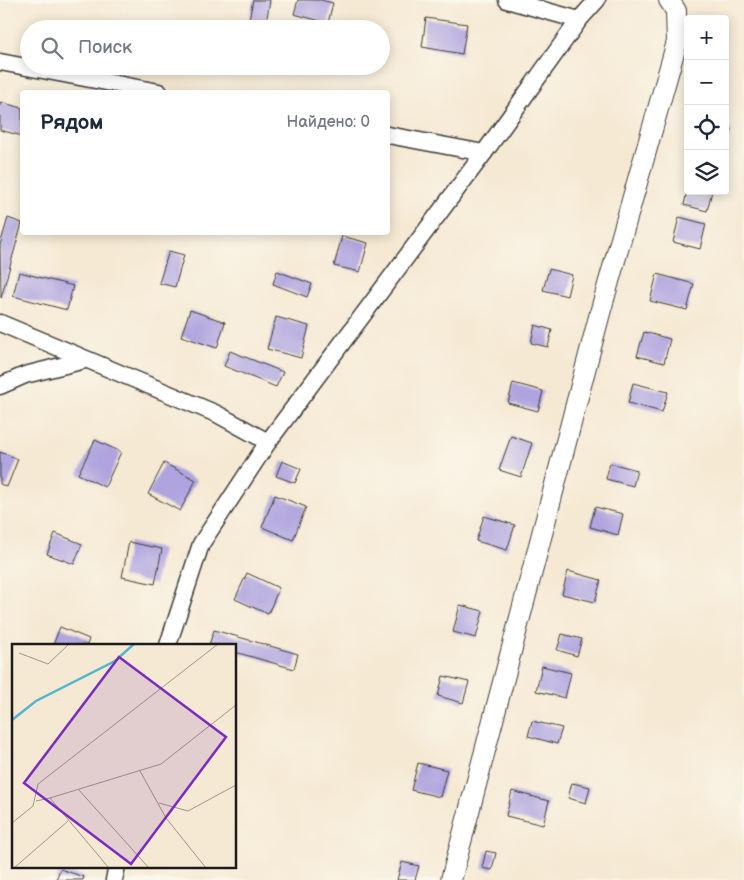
<!DOCTYPE html>
<html lang="ru">
<head>
<meta charset="utf-8">
<style>
  :root { --surface:#fff; --page:#f2f2f3; --text:#1f2937; --muted:#747a83; --line:#e0e1e3 }
  body { margin:0; font-family:"Balsamiq Sans",sans-serif; background:var(--page); color:var(--text) }
  .controls { position:absolute; right:15px; top:15px; display:grid; overflow:hidden; border-radius:5px; box-shadow:0 2px 12px #0003 }
  .controls button { width:45px; height:45px; display:grid; place-items:center; padding:0; border:0; border-bottom:1px solid var(--line); background:var(--surface); color:var(--text); font:25px sans-serif }
  .list { margin:0; padding:0; list-style:none }
  h2 { display:flex; justify-content:space-between; align-items:center; height:65px; margin:0; padding:0 20px; font-size:21px }
  h2 small { font-size:16px; font-weight:400; color:var(--muted) }
  .icon { flex:none; width:28px; height:28px; fill:none; stroke:currentColor; stroke-width:2; stroke-linecap:round; stroke-linejoin:round }
  .map { position:relative; flex:none; width:744px; height:880px; overflow:hidden }
  .search { position:absolute; background:var(--surface); box-shadow:0 2px 12px #0003; left:20px; top:20px; width:370px; height:55px; display:flex; align-items:center; gap:12px; box-sizing:border-box; padding:0 18px; border-radius:28px; color:var(--muted); font-size:19px }
  .panel { position:absolute; background:var(--surface); box-shadow:0 2px 12px #0003; left:20px; top:90px; width:370px; height:145px; border-radius:5px }
  .map>svg:first-child { display:block }
  .building { fill:#afa4df }
  .lines { fill:none; stroke-linecap:round; stroke-linejoin:round }
  .minor-casing { stroke:#3d3b37; stroke-width:19 }
  .tertiary-casing { stroke:#3d3b37; stroke-width:22 }
  .minor { stroke:#fff; stroke-width:16 }
  .tertiary { stroke:#fff; stroke-width:20 }
  .inset-river { fill:none; stroke:#51b6d0; stroke-width:2.5 }
  .inset-road { fill:none; stroke:#9e978a; stroke-width:1 }
  .view { fill:#7b2cbf; fill-opacity:0.15; stroke:#7b2cbf; stroke-width:2.5 }
  .inset-edge { fill:none; stroke:#1c1c1c; stroke-width:2.5 }
</style>
</head>
<body>
<div class="map">
<svg width="744" height="880" viewBox="0 0 744 880">
  <rect width="100%" height="100%" fill="#fbf7ec"/>
  <filter id="ink" filterUnits="userSpaceOnUse"><feTurbulence type="fractalNoise" baseFrequency=".02" numOctaves="2"/><feDisplacementMap in="SourceGraphic" scale="10" xChannelSelector="R" yChannelSelector="G"/><feConvolveMatrix kernelMatrix="1 2 1 2 8 2 1 2 1" color-interpolation-filters="sRGB"/></filter>
  <filter id="wash" filterUnits="userSpaceOnUse"><feTurbulence type="fractalNoise" baseFrequency=".0096" numOctaves="4" result="noise"/><feDisplacementMap in="SourceGraphic" scale="20" xChannelSelector="R" yChannelSelector="G"/><feGaussianBlur stdDeviation="1.12" result="paint"/><feColorMatrix in="noise" values="0 0 0 0 0 0 0 0 0 0 0 0 0 0 0 0 0 1.4 0 .05"/><feComposite in="paint" operator="in"/></filter>
  <g filter="url(#wash)">
    <rect width="100%" height="100%" fill="#f5e9d3"/>
    <g id="blocks">
      <g class="building">
        <path d="M253,0H270L265,29H247Z"/>
        <path d="M298,0H321L333,3L328,23L294,14Z"/>
        <path d="M426,18L467,24L462,54L422,47Z"/>
        <path d="M0,102L22,108V136L0,130Z"/>
        <path d="M725,128L731,129L726,150H725Z"/>
        <path d="M687,191H712L707,211L684,205Z"/>
        <path d="M679,217L706,224L700,249L673,242Z"/>
        <path d="M8,218L22,223L1,298L0,245Z"/>
        <path d="M342,236L368,243L360,272L334,266Z"/>
        <path d="M169,251L184,255L175,287L159,283Z"/>
        <path d="M549,269L572,275L567,296L543,290Z"/>
        <path d="M277,271L312,284L307,297L273,284Z"/>
        <path d="M19,272L73,286L67,310L13,296Z"/>
        <path d="M657,274L694,284L687,310L650,301Z"/>
        <path d="M190,310L225,322L217,348L181,336Z"/>
        <path d="M276,317L309,326L301,358L267,349Z"/>
        <path d="M535,325L552,330L548,347L531,343Z"/>
        <path d="M644,332L670,339L664,363L637,356Z"/>
        <path d="M230,351L283,372L276,387L224,366Z"/>
        <path d="M513,383L543,391L538,411L508,403Z"/>
        <path d="M633,383L668,392L662,412L628,403Z"/>
        <path d="M511,436L532,443L521,477L499,470Z"/>
        <path d="M95,440L121,452L105,487L78,474Z"/>
        <path d="M0,452L18,459L7,487L0,484Z"/>
        <path d="M282,461L301,469L295,483L276,476Z"/>
        <path d="M164,463L196,480L180,511L148,494Z"/>
        <path d="M610,463L637,470L633,486L606,479Z"/>
        <path d="M275,495L306,507L293,540L262,527Z"/>
        <path d="M595,507L623,514L618,535L590,527Z"/>
        <path d="M484,516L515,525L507,550L476,541Z"/>
        <path d="M55,533L82,544L74,564L47,554Z"/>
        <path d="M129,542L162,549L155,584L122,577Z"/>
        <path d="M568,571L601,580L595,602L562,594Z"/>
        <path d="M247,573L279,588L268,614L235,599Z"/>
        <path d="M460,605L483,611L476,638L453,632Z"/>
        <path d="M60,627L89,639L87,645H53Z"/>
        <path d="M214,630L298,654L294,669L235,652V645H209Z"/>
        <path d="M562,634L582,639L577,656L557,650Z"/>
        <path d="M542,666L571,673L565,698L536,691Z"/>
        <path d="M443,676L469,682L463,703L438,696Z"/>
        <path d="M532,721L562,728L557,744L528,736Z"/>
        <path d="M418,763L447,770L440,797L411,790Z"/>
        <path d="M572,783L590,787L586,803L568,798Z"/>
        <path d="M512,791L549,801L543,825L506,816Z"/>
        <path d="M486,851L496,853L492,870L482,868Z"/>
        <path d="M402,862L419,866L415,880H397Z"/>
        <path d="M60,869L84,877L83,880H56Z"/>
      </g>
    </g>
  </g>
  <g filter="url(#ink)">
    <use href="#blocks" fill-opacity="0" stroke="#3d3b37" stroke-width="1"/>
    <g class="lines">
      <defs>
        <g id="minor">
          <path d="M507,0L579,20L597,0"/>
          <path d="M0,62L159,92"/>
          <path d="M388,135L484,153"/>
          <path d="M0,323L217,414L268,442"/>
          <path d="M0,386L25,375L85,360"/>
          <path d="M168,645L201,544L268,442L484,153L579,20"/>
          <path d="M114,880L117,866"/>
        </g>
        <path id="tertiary" d="M451,880L600,313L677,42L676,11L669,0"/>
      </defs>
      <use href="#minor" class="minor-casing"/>
      <use href="#tertiary" class="tertiary-casing"/>
      <use href="#minor" class="minor"/>
      <use href="#tertiary" class="tertiary"/>
    </g>
  </g>
  <g transform="translate(12 644)">
    <rect width="224" height="224" fill="#f5e9d3"/>
    <path class="inset-river" d="M0,76L24,57L103,17L122,0"/>
    <path class="inset-road" d="M7,9L36,20L57,0M128,127L154,174L194,224M66,145L137,224M38,154L149,120L224,61M24,157L38,154L97,224M147,159L176,167L224,141M0,179L21,162L26,140L206,0M2,224L56,177"/>
    <path class="view" d="M107,13L214,93L119,220L12,139Z"/>
    <rect width="224" height="224" class="inset-edge"/>
  </g>
</svg>
<div class="controls">
<button>+</button>
<button>−</button>
<button><svg class="icon" aria-label="locate" viewBox="0 0 24 24"><circle cx="12" cy="12" r="6"/><path d="M12 2v4M12 18v4M2 12h4M18 12h4"/></svg></button>
<button><svg class="icon" aria-label="layers" viewBox="0 0 24 24"><path d="M12 4l9 5-9 5-9-5zM3 14l9 5 9-5"/></svg></button>
</div>
<div class="search"><svg class="icon" aria-label="search" viewBox="0 0 24 24"><circle cx="10" cy="10" r="6"/><path d="M15 15l6 6"/></svg>Поиск</div>
<section class="panel">
<h2>Рядом<small>Найдено: 0</small></h2>
<ul class="list">
</ul>
</section>
</div>
</body>
</html>
